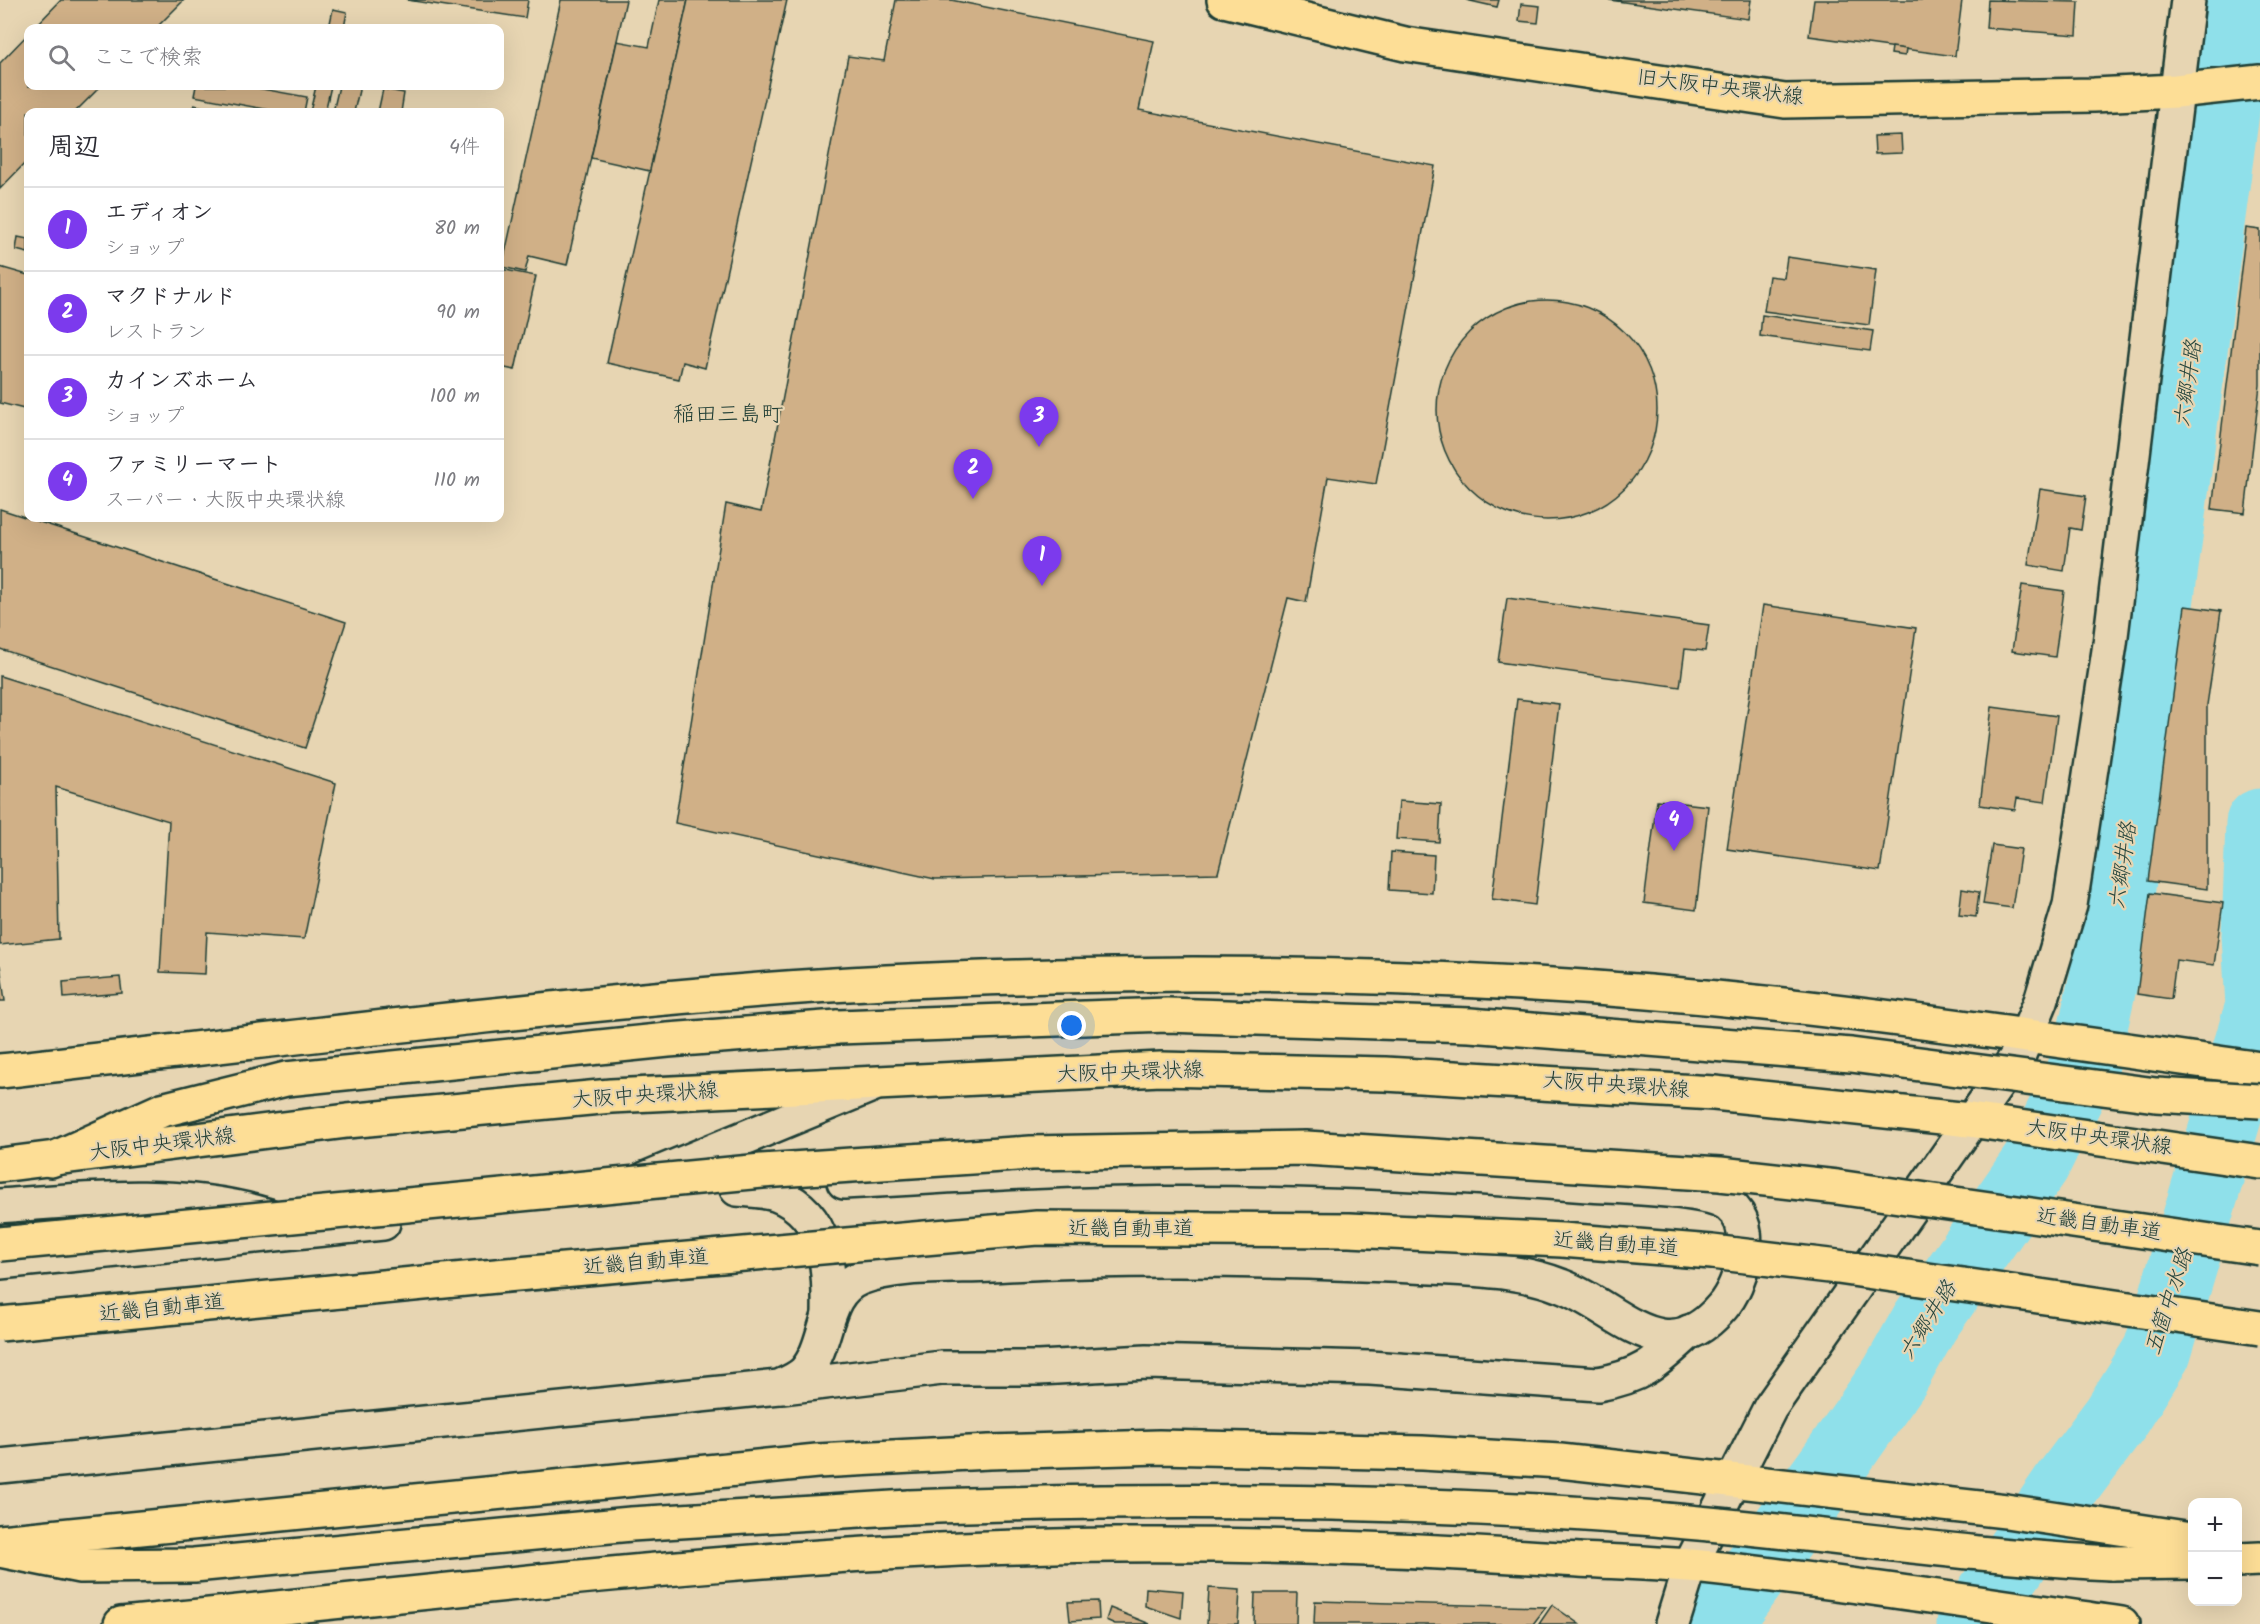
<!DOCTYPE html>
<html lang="ja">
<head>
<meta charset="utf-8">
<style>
  :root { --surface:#fff; --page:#f7f7f7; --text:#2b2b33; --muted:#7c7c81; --line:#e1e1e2; --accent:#7c3aed }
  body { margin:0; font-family:Kalam,"Klee One",sans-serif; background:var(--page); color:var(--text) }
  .controls { position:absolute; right:18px; bottom:18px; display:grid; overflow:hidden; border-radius:12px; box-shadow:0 6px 24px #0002 }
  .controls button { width:54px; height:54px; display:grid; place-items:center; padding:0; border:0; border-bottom:2px solid var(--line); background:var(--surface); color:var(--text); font:30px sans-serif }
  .you { position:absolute; left:1072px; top:1026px; width:21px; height:21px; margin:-15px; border:4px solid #fff; border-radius:50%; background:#1a73e8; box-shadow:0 0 0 9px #1a73e833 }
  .badge { display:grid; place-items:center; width:39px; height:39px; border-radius:50%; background:var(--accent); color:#fff; font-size:20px; font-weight:700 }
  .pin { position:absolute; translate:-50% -50px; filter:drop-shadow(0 2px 3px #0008) }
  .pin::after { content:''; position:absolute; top:32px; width:21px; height:18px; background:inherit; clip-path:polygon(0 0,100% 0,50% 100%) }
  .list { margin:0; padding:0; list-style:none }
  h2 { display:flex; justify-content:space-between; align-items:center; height:78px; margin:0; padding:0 24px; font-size:26px }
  h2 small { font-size:20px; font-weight:400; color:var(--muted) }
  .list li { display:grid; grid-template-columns:39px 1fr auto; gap:18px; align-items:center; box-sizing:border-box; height:84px; padding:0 24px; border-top:2px solid var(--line) }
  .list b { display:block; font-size:22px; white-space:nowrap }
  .list p { margin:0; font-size:20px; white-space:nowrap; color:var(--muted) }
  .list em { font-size:20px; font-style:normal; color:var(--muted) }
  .icon { flex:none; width:33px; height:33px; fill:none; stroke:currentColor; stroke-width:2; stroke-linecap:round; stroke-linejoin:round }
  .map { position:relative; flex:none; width:2260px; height:1624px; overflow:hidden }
  .search { position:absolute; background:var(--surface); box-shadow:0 6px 24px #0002; left:24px; top:24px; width:480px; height:66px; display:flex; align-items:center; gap:15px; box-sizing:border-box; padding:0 21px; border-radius:12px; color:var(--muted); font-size:22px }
  .panel { position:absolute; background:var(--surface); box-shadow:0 6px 24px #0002; left:24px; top:108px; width:480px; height:414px; border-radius:12px }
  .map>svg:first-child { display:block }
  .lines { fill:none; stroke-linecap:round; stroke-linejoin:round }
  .river { stroke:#8fe0ea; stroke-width:69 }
  .building { fill:#d0b087; stroke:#1f3d34; stroke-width:1.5 }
  .minor-casing { stroke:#1f3d34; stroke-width:38 }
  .major-casing { stroke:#1f3d34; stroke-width:38 }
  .highway-casing { stroke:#1f3d34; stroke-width:38 }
  .minor { stroke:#e7d5b2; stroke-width:33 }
  .major { stroke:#fdde96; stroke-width:33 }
  .highway { stroke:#fdde96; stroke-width:33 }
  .highway-bridge-casing { stroke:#1f3d34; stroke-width:38; stroke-linecap:butt }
  .highway-bridge { stroke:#fdde96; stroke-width:33 }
  .labels { text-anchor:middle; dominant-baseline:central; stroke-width:4.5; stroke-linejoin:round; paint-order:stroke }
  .street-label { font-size:21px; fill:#1f3d34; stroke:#e7d5b2 }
  .water-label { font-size:22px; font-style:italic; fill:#25453d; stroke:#e7d5b2 }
  .neighbourhood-label { font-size:22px; fill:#1f3d34; stroke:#e7d5b2 }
</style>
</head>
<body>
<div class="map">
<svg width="2260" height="1624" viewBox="0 0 2260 1624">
  <rect width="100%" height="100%" fill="#e7d5b2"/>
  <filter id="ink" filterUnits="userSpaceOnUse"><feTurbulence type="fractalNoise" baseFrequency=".0167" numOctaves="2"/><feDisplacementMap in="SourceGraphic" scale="12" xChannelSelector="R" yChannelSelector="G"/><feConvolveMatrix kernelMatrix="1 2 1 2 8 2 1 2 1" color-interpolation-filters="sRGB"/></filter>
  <g filter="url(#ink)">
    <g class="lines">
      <g class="river">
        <path d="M1717,1624L1832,1466L1895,1376L1925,1322L2036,1163L2085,1064L2117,917L2240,0"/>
        <path d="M1971,1624L2066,1485L2116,1418L2157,1352L2260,1006L2256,934L2260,823"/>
      </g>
    </g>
    <g class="building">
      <path d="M61,0H184L156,28H34Z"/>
      <path d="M407,0H528L525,18Z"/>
      <path d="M561,0H626L567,265L529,256L525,272L502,267Z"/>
      <path d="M659,0H688L650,171L591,158L617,41L649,47Z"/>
      <path d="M688,0H787L705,368L683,362L679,379L607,363Z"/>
      <path d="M896,0H951L1154,41L1139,110L1435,166L1376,484L1328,477L1306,602L1288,598L1218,873L935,879L675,823L726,504L761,512L848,56L884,61Z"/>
      <path d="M1466,0H1499L1497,7Z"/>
      <path d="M1609,0H1751L1748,19Z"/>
      <path d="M1814,0H1962L1955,56L1809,36Z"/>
      <path d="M1988,0L2079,2L2077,35L1986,28Z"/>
      <path d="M1521,4L1540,6L1538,23L1519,21Z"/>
      <path d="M333,9L347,12L344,28H329Z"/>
      <path d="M28,34V86H101L75,112H28V160L0,189V63Z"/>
      <path d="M1892,47L1906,49L1905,56L1891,54Z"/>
      <path d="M196,86H245L307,97L304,112H281L194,96Z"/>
      <path d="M316,86H331L325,112H310Z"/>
      <path d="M339,86H360L354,112H333Z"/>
      <path d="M383,89L404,93L401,112H378Z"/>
      <path d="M194,105L227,112H193Z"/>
      <path d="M1901,135L1902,153L1875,154L1874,136Z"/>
      <path d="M2246,228L2260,230V385L2245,513L2212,509Z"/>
      <path d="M18,237L28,239V253L16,250Z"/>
      <path d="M1787,257L1876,270L1869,325L1764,311L1769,276L1784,278Z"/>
      <path d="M0,267L28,275V410L0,403Z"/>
      <path d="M500,269L536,276L515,370L500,367Z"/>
      <circle cx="1547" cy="410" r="110"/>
      <path d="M1762,315L1873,331L1870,351L1760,336Z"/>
      <path d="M2040,489L2086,496L2081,530L2070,528L2064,571L2028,565Z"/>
      <path d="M0,509L346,622L305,748L0,649Z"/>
      <path d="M2022,585L2064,591L2055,657L2012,651Z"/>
      <path d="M1507,598L1709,625L1705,651L1685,649L1680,687L1498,662Z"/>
      <path d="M1763,605L1916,628L1880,871L1727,849Z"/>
      <path d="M2185,606L2221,611L2207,705V889L2148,881Z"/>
      <path d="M0,676L336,783L304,939L207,932L205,974L160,972L169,821L56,787L59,939L0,945Z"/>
      <path d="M1517,699L1559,704L1535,905L1492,899Z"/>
      <path d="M1992,707L2057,716L2045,802L2017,798L2015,810L1980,805Z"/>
      <path d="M1657,800L1708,806L1696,910L1644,903Z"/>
      <path d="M1399,801L1441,804L1439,842L1396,839Z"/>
      <path d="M1992,845L2021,849L2012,908L1983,904Z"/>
      <path d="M1391,852L1434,855L1432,893L1389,890Z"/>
      <path d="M1962,889L1979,892L1976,917L1959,915Z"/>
      <path d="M2150,893L2223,903L2214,965L2176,960L2171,999L2137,994Z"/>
      <path d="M0,965L5,1001H0Z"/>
      <path d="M120,977L122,993L64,998L63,982Z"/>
      <path d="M1146,1588L1183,1591L1181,1618L1145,1606Z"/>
      <path d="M1209,1588L1240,1590L1238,1624H1207Z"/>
      <path d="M1255,1593H1297L1296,1624H1254Z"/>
      <path d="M1098,1601L1099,1619L1070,1621L1068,1602Z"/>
      <path d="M1315,1601L1546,1607L1533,1624H1314Z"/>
      <path d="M1552,1605L1579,1624H1539Z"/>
      <path d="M1110,1608L1150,1624H1115L1106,1620Z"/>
    </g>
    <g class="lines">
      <defs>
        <g id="minor">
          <path d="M645,1179L872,1085"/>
          <path d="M737,1189C750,1190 766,1190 778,1195C828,1215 830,1268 829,1314"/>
          <path d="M0,1206C88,1199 183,1189 269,1216"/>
          <path d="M0,1262L383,1223"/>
          <path d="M783,1387L942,1368H1039L1146,1362L1370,1368L1598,1384C1644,1376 1656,1362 1689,1332"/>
          <path d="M0,1466L779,1387C788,1383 798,1379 805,1372C830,1344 821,1294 860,1278C897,1264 953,1267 992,1265C1145,1256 1299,1260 1451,1268C1488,1270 1526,1272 1561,1286C1618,1307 1664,1375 1722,1307C1742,1284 1758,1227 1729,1205C1708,1188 1617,1187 1588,1185C1446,1174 1303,1167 1160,1168C1055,1169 949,1176 844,1182"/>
          <path d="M1672,1624L1690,1566L1770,1408L2020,1052L2041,1001L2070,905L2110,644L2188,0"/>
        </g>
        <g id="major">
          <path d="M1224,0L1405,44L1785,101L2094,95L2176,91L2260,82"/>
          <path d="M0,1071C253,1043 506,1010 760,990C904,979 1049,975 1193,974C1386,974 1582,983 1774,1004C1936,1022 2098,1046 2260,1069"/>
          <path d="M0,1165L347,1121L611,1096L1161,1069L1385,1074L1714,1093L1970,1120L2260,1162"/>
          <path d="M0,1542L817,1461L989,1452L1159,1447L1422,1453L1560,1461L2006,1511L2192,1539"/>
          <path d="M121,1624C452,1591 784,1548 1117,1545C1265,1544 1413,1549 1561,1559C1611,1562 1662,1563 1712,1568C1849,1583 1986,1604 2122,1624"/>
        </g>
        <g id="highway">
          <path d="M51,1160L162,1110L286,1079L668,1040L838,1027"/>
          <path d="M0,1550L80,1566L194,1565L631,1524L909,1507"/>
          <path d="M2238,1560L2260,1559"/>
          <path d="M2111,1563L2192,1562"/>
        </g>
      </defs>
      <use href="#minor" class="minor-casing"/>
      <use href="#major" class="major-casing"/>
      <use href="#highway" class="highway-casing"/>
      <use href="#minor" class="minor"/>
      <use href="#major" class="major"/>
      <use href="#highway" class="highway"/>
      <defs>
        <g id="highway-bridge">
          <path d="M838,1027L1167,1015L1470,1025L1851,1055L2156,1095L2260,1101"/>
          <path d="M0,1244L762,1171L1031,1153L1306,1148L1720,1174L1837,1187L2260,1248"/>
          <path d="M0,1324L496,1276L1037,1228L1349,1230L1562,1240L1712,1252L1838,1267L2260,1328"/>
          <path d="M909,1507C1153,1498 1397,1499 1641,1518C1798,1530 1954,1555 2111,1563"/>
        </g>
      </defs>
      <use href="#highway-bridge" class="highway-bridge-casing"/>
      <use href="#highway-bridge" class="highway-bridge"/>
    </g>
  </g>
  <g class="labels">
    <g class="street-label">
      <text transform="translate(1720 88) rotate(7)">旧大阪中央環状線</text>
      <text transform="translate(1130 1073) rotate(-2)">大阪中央環状線</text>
      <text transform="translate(1616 1086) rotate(4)">大阪中央環状線</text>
      <text transform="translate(645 1096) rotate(-4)">大阪中央環状線</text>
      <text transform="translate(2099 1138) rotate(8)">大阪中央環状線</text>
      <text transform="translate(162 1145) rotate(-7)">大阪中央環状線</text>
      <text transform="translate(2099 1225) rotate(8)">近畿自動車道</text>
      <text x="1131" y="1229">近畿自動車道</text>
      <text transform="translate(1616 1245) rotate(4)">近畿自動車道</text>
      <text transform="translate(646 1263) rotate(-5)">近畿自動車道</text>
      <text transform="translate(162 1309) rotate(-6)">近畿自動車道</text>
    </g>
    <g class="water-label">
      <text transform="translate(2189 384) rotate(-82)">六郷井路</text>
      <text transform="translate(2124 866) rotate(-82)">六郷井路</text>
      <text transform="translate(2170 1302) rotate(-72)">五箇中水路</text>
      <text transform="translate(1929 1321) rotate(-58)">六郷井路</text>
    </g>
    <g class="neighbourhood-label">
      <text x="728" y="415">稲田三島町</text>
    </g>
  </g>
</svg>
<div class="controls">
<button>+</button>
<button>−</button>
</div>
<div class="you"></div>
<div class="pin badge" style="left:1042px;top:586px">1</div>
<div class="pin badge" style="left:973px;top:499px">2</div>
<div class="pin badge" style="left:1039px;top:447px">3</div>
<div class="pin badge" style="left:1674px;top:851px">4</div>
<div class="search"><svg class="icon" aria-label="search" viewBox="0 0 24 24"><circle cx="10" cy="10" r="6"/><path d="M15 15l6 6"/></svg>ここで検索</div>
<section class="panel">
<h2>周辺<small>4件</small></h2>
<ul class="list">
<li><span class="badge">1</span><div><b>エディオン</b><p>ショップ</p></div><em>80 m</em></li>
<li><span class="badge">2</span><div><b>マクドナルド</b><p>レストラン</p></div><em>90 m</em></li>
<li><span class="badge">3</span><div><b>カインズホーム</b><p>ショップ</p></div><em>100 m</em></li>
<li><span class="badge">4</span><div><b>ファミリーマート</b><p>スーパー · 大阪中央環状線</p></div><em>110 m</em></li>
</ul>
</section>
</div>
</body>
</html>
